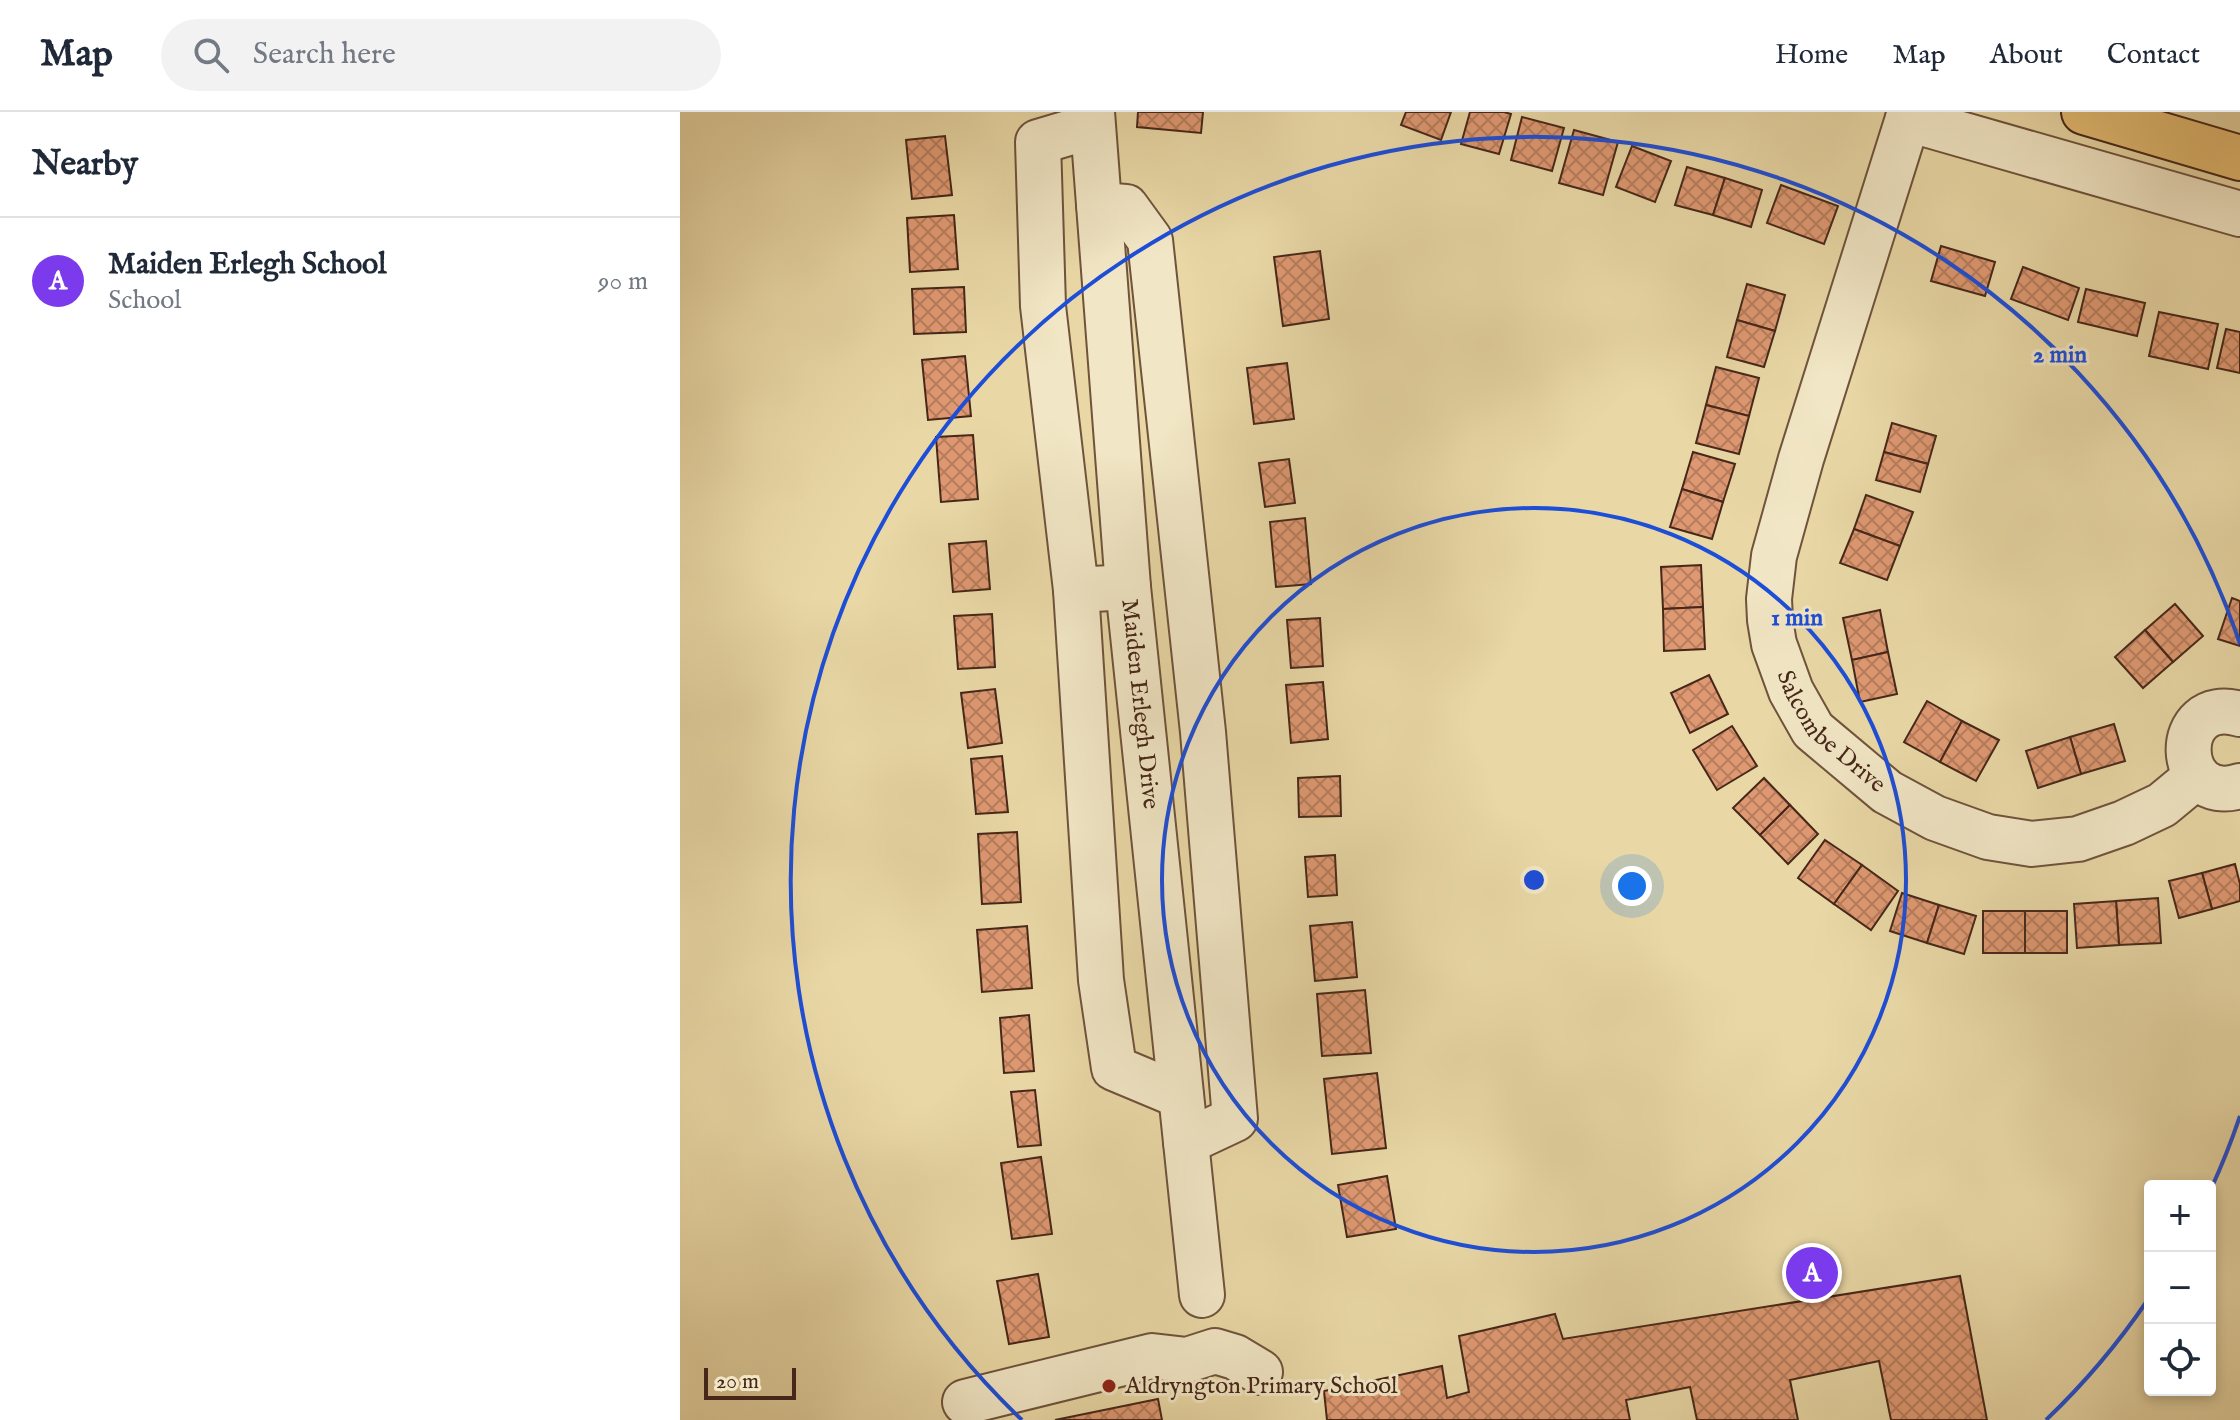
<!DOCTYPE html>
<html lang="en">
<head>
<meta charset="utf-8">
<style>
  :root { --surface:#fff; --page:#f2f2f3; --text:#1f2937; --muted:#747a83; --line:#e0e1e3; --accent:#7c3aed }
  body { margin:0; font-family:"IM FELL English",serif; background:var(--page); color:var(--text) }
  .controls { position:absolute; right:24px; bottom:24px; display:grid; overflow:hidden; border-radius:8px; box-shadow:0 4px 12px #0003 }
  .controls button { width:72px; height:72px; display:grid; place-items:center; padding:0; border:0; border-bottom:2px solid var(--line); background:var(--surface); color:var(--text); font:40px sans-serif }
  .scale { position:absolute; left:24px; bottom:20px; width:92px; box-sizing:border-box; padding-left:8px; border:4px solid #462719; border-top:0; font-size:22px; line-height:28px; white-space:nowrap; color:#462719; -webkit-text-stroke:6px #f1e6c5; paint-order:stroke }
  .you { position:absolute; left:952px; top:774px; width:28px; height:28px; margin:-20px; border:6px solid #fff; border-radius:50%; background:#1a73e8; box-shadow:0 0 0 12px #1a73e833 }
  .badge { display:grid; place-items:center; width:52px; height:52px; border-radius:50%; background:var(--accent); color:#fff; font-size:26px; font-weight:700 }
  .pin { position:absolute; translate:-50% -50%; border:4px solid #fff; box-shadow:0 2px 8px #0006 }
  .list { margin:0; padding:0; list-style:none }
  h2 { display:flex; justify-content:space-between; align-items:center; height:104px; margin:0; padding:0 32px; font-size:34px }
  h2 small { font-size:26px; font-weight:400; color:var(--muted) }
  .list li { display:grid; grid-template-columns:52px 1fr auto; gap:24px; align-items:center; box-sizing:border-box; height:128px; padding:0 32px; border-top:2px solid var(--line) }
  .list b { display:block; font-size:30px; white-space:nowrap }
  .list p { margin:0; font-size:26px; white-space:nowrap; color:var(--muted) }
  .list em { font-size:26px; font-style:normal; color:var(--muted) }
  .icon { flex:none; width:44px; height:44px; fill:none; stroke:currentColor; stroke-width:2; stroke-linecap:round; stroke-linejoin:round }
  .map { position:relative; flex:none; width:1560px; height:1308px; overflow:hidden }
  header { display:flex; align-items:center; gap:48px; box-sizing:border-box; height:112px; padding:0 40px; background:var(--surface); border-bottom:2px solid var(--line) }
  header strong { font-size:38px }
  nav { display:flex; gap:44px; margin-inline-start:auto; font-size:28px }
  .search { width:560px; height:72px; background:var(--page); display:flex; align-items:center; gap:20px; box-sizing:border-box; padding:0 28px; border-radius:44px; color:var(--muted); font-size:30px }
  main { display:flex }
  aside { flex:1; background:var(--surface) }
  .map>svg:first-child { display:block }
  .building { fill:url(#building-cross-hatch); stroke:#462719; stroke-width:2 }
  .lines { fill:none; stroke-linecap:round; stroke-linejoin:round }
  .minor-casing { stroke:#6f533c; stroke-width:48 }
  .major-casing { stroke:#462719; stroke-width:48 }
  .minor { stroke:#f1e6c5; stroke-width:44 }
  .major { stroke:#e4bc73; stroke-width:44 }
  .ring { fill:none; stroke:#1d4ed8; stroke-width:4 }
  .poi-dot { fill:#8f2418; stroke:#f1e6c5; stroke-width:3 }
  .labels { text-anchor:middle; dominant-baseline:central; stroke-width:6; stroke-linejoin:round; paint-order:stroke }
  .street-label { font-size:24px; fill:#462719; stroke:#f1e6c5 }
  .poi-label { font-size:24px; fill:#462719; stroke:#f1e6c5; text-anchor:start }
  .centre { fill:#1d4ed8; stroke:#f1e6c5; stroke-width:4 }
  .ring-label { font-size:24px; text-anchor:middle; font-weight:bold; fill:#1d4ed8; stroke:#f1e6c5; stroke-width:6; stroke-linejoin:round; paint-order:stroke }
</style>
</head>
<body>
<header>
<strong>Map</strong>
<div class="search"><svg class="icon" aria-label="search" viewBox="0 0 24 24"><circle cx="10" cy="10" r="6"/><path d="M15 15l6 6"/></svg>Search here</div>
<nav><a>Home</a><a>Map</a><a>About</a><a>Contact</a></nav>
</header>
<main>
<aside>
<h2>Nearby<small></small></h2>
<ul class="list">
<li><span class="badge">A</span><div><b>Maiden Erlegh School</b><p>School</p></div><em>90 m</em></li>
</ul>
</aside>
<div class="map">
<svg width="1560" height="1308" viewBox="0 0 1560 1308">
  <defs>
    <pattern id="building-cross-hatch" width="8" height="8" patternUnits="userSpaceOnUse" patternTransform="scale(2)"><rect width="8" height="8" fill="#df9972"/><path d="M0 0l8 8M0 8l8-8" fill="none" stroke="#b77d5d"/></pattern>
  </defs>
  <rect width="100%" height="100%" fill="#e9d8a6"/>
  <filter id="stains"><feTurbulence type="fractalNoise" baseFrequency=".0025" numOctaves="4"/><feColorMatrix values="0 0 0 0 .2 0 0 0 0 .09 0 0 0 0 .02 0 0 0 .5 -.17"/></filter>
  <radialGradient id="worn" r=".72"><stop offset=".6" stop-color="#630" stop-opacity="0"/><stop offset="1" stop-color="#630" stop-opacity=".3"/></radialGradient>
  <g class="building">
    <path d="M458,0H523L521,21L457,15Z"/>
    <path d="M726,0H771L761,28L721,13Z"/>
    <path d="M790,0H824L831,2L819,42L781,32Z"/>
    <path d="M842,5L884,16L872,59L831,48Z"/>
    <path d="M894,18L938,30L923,83L879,71Z"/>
    <path d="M265,24L272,83L232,87L226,28Z"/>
    <path d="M952,34L991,49L975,90L936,75Z"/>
    <path d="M1007,55L1045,66L1033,103L995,93Z"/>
    <path d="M1045,66L1082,78L1071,115L1033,103Z"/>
    <path d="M1101,73L1158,94L1144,132L1087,111Z"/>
    <path d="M274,103L278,157L230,160L227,106Z"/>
    <path d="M1261,134L1315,150L1305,184L1251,169Z"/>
    <path d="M640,139L649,207L603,214L594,145Z"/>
    <path d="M1343,155L1399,176L1388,208L1331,187Z"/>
    <path d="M1067,172L1105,183L1095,219L1057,208Z"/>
    <path d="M284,175L286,220L234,222L232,177Z"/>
    <path d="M1406,177L1465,191L1457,224L1398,210Z"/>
    <path d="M1479,200L1538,212L1528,257L1469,244Z"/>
    <path d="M1057,208L1095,219L1084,255L1047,245Z"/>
    <path d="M1546,217L1560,220V261L1537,256Z"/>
    <path d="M285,244L291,304L248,308L242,248Z"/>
    <path d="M607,251L614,307L574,312L567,256Z"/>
    <path d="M1036,255L1079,266L1069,304L1026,293Z"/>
    <path d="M1026,293L1069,304L1059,342L1016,331Z"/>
    <path d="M1212,311L1256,324L1248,352L1204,340Z"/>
    <path d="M293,323L298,387L261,390L256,325Z"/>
    <path d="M1013,340L1055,352L1043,390L1002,377Z"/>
    <path d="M1204,340L1248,352L1240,380L1196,368Z"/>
    <path d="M609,347L615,391L585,395L579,351Z"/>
    <path d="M1002,377L1043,390L1032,427L990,415Z"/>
    <path d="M1186,383L1233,400L1220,434L1174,417Z"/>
    <path d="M625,406L631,472L596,475L590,410Z"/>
    <path d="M1174,417L1220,434L1207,468L1160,451Z"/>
    <path d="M306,429L310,477L273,480L269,432Z"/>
    <path d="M1021,453L1023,495L983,497L981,455Z"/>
    <path d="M1552,486L1560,489V534L1538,527Z"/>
    <path d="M1495,492L1523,524L1493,550L1465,518Z"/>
    <path d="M1023,495L1025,537L984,539L983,497Z"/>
    <path d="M1200,498L1208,540L1172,548L1163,506Z"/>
    <path d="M312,502L315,555L278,557L274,504Z"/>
    <path d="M640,506L643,554L611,556L607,508Z"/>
    <path d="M1465,518L1493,550L1463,576L1435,545Z"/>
    <path d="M1208,540L1217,582L1180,590L1172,548Z"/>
    <path d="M1029,563L1048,602L1010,621L991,581Z"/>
    <path d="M643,570L648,627L611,631L606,573Z"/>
    <path d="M315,577L322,631L288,636L281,581Z"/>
    <path d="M1247,589L1282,609L1260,650L1224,630Z"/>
    <path d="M1282,609L1319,628L1296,669L1260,650Z"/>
    <path d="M1434,612L1445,649L1401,662L1390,625Z"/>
    <path d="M1052,614L1077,654L1037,678L1013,638Z"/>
    <path d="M1390,625L1401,662L1358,676L1346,639Z"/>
    <path d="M322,644L328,700L296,702L291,647Z"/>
    <path d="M660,664L661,704L619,705L618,666Z"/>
    <path d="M1084,666L1110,693L1080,723L1053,696Z"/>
    <path d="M1110,693L1138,722L1108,752L1080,723Z"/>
    <path d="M337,720L341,790L302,792L298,722Z"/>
    <path d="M1145,728L1182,753L1154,792L1118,766Z"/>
    <path d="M655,743L657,783L628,785L625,745Z"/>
    <path d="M1555,752L1560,772V789L1532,797L1522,761Z"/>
    <path d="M1182,753L1218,779L1191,818L1154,792Z"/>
    <path d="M1522,761L1532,797L1499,806L1489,769Z"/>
    <path d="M1222,781L1259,793L1247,831L1210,819Z"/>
    <path d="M1478,786L1481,831L1439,833L1436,789Z"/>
    <path d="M1436,789L1439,833L1397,836L1394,792Z"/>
    <path d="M1259,793L1296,804L1284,842L1247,831Z"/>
    <rect x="1303" y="799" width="42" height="42"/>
    <rect x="1345" y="799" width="42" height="42"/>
    <path d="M672,810L677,865L635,869L630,814Z"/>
    <path d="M347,814L352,876L302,880L297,818Z"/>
    <path d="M685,878L691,941L642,944L637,882Z"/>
    <path d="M349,903L354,959L324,961L320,906Z"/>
    <path d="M697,961L706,1036L652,1042L644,967Z"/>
    <path d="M355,978L361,1033L338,1035L331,980Z"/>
    <path d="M361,1045L372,1122L332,1127L321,1051Z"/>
    <path d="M707,1064L716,1117L667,1125L658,1073Z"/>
    <path d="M358,1162L369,1225L329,1232L317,1169Z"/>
    <path d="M1280,1164L1307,1308H1211L1199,1249L1110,1268L1118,1308H1017L1010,1275L946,1288L950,1308H647L644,1279L762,1254L767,1286L789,1280L779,1224L875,1202L883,1227Z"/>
    <path d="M478,1287L482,1308H375Z"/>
  </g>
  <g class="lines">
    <defs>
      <g id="minor">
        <path id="s1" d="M412,0L448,475L522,1183"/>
        <path id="s2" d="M1230,0L1121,347L1094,444L1089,487L1090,508L1094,532L1111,579L1133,618L1207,680L1255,706L1308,725L1352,732L1398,727L1444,711L1482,693L1517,664"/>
        <path d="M1228,7L1560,102"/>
        <path d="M412,14L358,30L363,194L396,478L448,475"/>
        <path d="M419,93L446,95L470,128L523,620L555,1007L506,1030"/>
        <path d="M396,478L421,868L434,956L501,984"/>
        <path d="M1560,602C1490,582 1493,695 1560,674"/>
        <path d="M285,1290L472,1244L507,1248L535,1239L555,1245L580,1260"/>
      </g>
      <path id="major" d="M1404,0L1560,46"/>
    </defs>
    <use href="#minor" class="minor-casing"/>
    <use href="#major" class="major-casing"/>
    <use href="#minor" class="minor"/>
    <use href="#major" class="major"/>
  </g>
  <g class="ring">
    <circle cx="854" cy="768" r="372"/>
    <path d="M1560 1004A744 744 0 0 1 1531 1077M1467 1189A744 744 0 0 1 1366 1308M342 1308A744 744 0 1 1 1560 532"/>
  </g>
  <circle class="poi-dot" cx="429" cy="1274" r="8"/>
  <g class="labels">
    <g class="street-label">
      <text stroke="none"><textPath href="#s1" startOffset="594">Maiden Erlegh Drive</textPath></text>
      <text stroke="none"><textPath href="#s2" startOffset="660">Salcombe Drive</textPath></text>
    </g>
    <g class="poi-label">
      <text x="445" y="1274">Aldryngton Primary School</text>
    </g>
  </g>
  <circle cx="854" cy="768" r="12" class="centre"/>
  <g class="ring-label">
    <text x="1380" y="250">2 min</text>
    <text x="1117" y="513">1 min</text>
  </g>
  <rect width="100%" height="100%" filter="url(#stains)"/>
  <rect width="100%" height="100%" fill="url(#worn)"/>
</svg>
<div class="controls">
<button>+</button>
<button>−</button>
<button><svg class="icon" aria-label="locate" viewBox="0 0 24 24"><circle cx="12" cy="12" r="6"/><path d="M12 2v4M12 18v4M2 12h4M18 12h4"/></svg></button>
</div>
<div class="scale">20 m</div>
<div class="you"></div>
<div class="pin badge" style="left:1132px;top:1161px">A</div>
</div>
</main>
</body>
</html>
